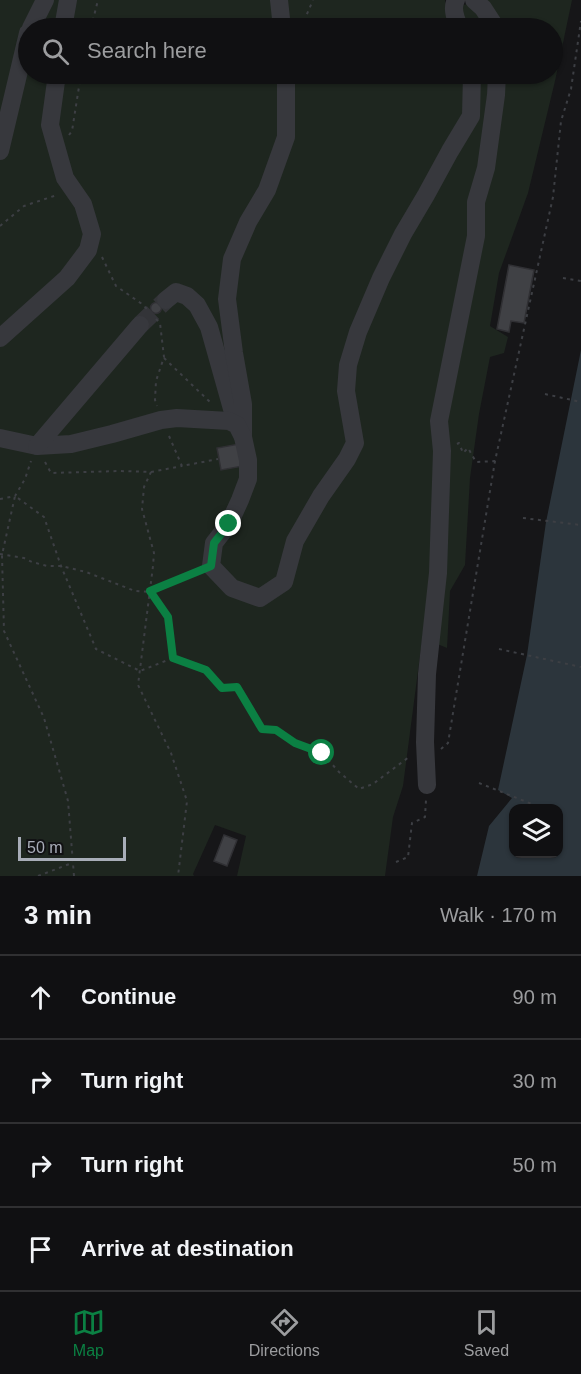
<!DOCTYPE html>
<html lang="en">
<head>
<meta charset="utf-8">
<style>
  :root { --surface:#101012; --page:#19191b; --text:#f1f3f6; --muted:#9c9d9f; --line:#303032; --accent:#0b8043 }
  body { margin:0; font-family:Helvetica,sans-serif; background:var(--page); color:var(--text) }
  .controls { position:absolute; right:18px; bottom:18px; display:grid; overflow:hidden; border-radius:12px; box-shadow:0 2px 4px #0004 }
  .controls button { width:54px; height:54px; display:grid; place-items:center; padding:0; border:0; border-bottom:2px solid var(--line); background:var(--surface); color:var(--text); font:30px sans-serif }
  .scale { position:absolute; left:18px; bottom:15px; width:108px; box-sizing:border-box; padding-left:6px; border:3px solid #a8adb8; border-top:0; font-size:16px; line-height:21px; white-space:nowrap; color:#a8adb8; -webkit-text-stroke:4px #111113; paint-order:stroke }
  .stop { position:absolute; width:18px; height:18px; margin:-14px; border:4px solid #0b8043; border-radius:50%; background:#fff }
  .stop.end { background:#0b8043; border-color:#fff; box-shadow:0 2px 6px #0008 }
  .list { margin:0; padding:0; list-style:none }
  h2 { display:flex; justify-content:space-between; align-items:center; height:78px; margin:0; padding:0 24px; font-size:26px }
  h2 small { font-size:20px; font-weight:400; color:var(--muted) }
  .list li { display:grid; grid-template-columns:39px 1fr auto; gap:18px; align-items:center; box-sizing:border-box; height:84px; padding:0 24px; border-top:2px solid var(--line) }
  .list b { display:block; font-size:22px; white-space:nowrap }
  .list em { font-size:20px; font-style:normal; color:var(--muted) }
  .icon { flex:none; width:33px; height:33px; fill:none; stroke:currentColor; stroke-width:2; stroke-linecap:round; stroke-linejoin:round }
  .map { position:relative; flex:none; width:581px; height:876px; overflow:hidden }
  .search { position:absolute; background:var(--surface); box-shadow:0 2px 4px #0004; left:18px; right:18px; top:18px; height:66px; display:flex; align-items:center; gap:15px; box-sizing:border-box; padding:0 21px; border-radius:33px; color:var(--muted); font-size:22px }
  .sheet { height:414px; background:var(--surface) }
  nav { display:flex; justify-content:space-around; align-items:center; box-sizing:border-box; height:84px; border-top:2px solid var(--line); background:var(--surface); font-size:16px; color:var(--muted) }
  nav a { display:grid; justify-items:center; gap:3px }
  nav .on { color:var(--accent) }
  .map>svg:first-child { display:block }
  .green { fill:#1e261f }
  .water { fill:#2c353c; fill-rule:evenodd }
  .building { fill:#404145; stroke:#303034; stroke-width:1.5 }
  .lines { fill:none; stroke-linecap:round; stroke-linejoin:round }
  .minor-tunnel { stroke:#333438; stroke-width:18; stroke-dasharray:18 9; stroke-linecap:butt }
  .path { stroke:#3d3f44; stroke-width:2; stroke-dasharray:3 4.5; stroke-linecap:butt }
  .minor { stroke:#37383d; stroke-width:18 }
  .route { stroke:#0b8043; stroke-width:8 }
</style>
</head>
<body>
<div class="map">
<svg width="581" height="876" viewBox="0 0 581 876">
  <rect width="100%" height="100%" fill="#161618"/>
  <g class="green">
    <path d="M0,0H445L451,28H28V74H466L468,137L476,74H489L481,169L434,421L433,556L403,786L393,817L385,876H237L246,836L215,825L193,874L194,876H0Z"/>
    <path d="M480,0H572L555,81L528,193L499,273L490,326L508,337L504,353L490,357L479,414L470,478L465,565L450,591L447,648L430,641L448,513L450,442L444,422L501,74H552V28H500Z"/>
    <path d="M470,4L487,28H465L461,5Z"/>
  </g>
  <path class="water" d="M581,350V876H477L489,826L512,798L498,790L527,655L546,522ZM514,808H558V854H514Z"/>
  <g class="building">
    <path d="M509,265L534,270L524,323L511,321L509,332L497,329Z"/>
    <circle cx="156" cy="308" r="5.5"/>
    <path d="M239,444L243,466L221,470L217,448Z"/>
    <path d="M224,835L237,840L227,866L214,861Z"/>
  </g>
  <g class="lines">
    <path class="minor-tunnel" d="M140,325L166,300"/>
    <g class="path">
      <path d="M91,28L98,0"/>
      <path d="M301,28L313,0"/>
      <path d="M69,135L72,131L81,74"/>
      <path d="M0,226L24,206L57,195"/>
      <path d="M102,257L116,286L142,304L148,310"/>
      <path d="M563,278L581,281"/>
      <path d="M156,319L160,323L164,357L156,381L155,400L157,406"/>
      <path d="M164,358L212,404"/>
      <path d="M545,394L581,402"/>
      <path d="M169,436L182,466L218,459"/>
      <path d="M457,444L459,443L463,453L468,448L476,462L495,461"/>
      <path d="M45,462L51,473L120,471L151,472L144,487L142,509L154,553L153,566L138,685L171,753L187,801L178,876"/>
      <path d="M151,472L182,466"/>
      <path d="M0,499L15,496L25,479L31,461"/>
      <path d="M523,518L581,525"/>
      <path d="M0,554L24,558L32,562L47,566H61L86,572L135,591L150,592L197,571"/>
      <path d="M150,592L168,617L173,658L206,670L222,688L237,687L262,729L276,730L295,743L322,753L339,772L359,789L373,784L409,757"/>
      <path d="M499,649L581,667"/>
      <path d="M441,749L448,743L495,461L553,197L561,121L571,89L581,21"/>
      <path d="M479,783L542,808"/>
      <path d="M396,862L408,857L412,823L425,817L426,800"/>
      <path d="M38,876L72,863"/>
      <path d="M74,876L68,801L44,718L4,631L2,555L15,496L44,517L61,566L96,649L140,671L173,658"/>
    </g>
    <g class="minor">
      <path d="M279,0L282,28"/>
      <path d="M456,0C451,9 456,20 460,28"/>
      <path d="M474,0L483,8L496,28"/>
      <path d="M31,28L45,0"/>
      <path d="M63,28L68,0"/>
      <path d="M0,151L28,33"/>
      <path d="M166,300L176,292L187,296L197,305L209,327L236,423"/>
      <path d="M0,338L67,278L88,250L92,234L83,204L65,178L50,125L57,74"/>
      <path d="M243,437V404L234,353L227,299L232,259L248,222L267,190L286,137V74"/>
      <path d="M0,438L37,446L71,444L112,434L161,420L177,418L229,421L237,425L243,437L248,460V479L240,500L229,524L214,543L211,566L232,588L260,598L284,582L295,541L321,496L347,459L355,443L346,391L348,365L358,332L381,278L403,234L426,195L450,151L471,116L472,74"/>
      <path d="M37,446L140,325"/>
      <path d="M427,785L425,742L427,674L438,573L442,451L439,421L476,236V202L486,168L496,95L497,74"/>
    </g>
  </g>
  <g class="lines">
    <path class="route" d="M229,524L214,543L211,566L150,591L168,617L173,658L206,670L222,688L237,687L262,729L276,730L295,743L322,753"/>
  </g>
</svg>
<div class="controls">
<button><svg class="icon" aria-label="layers" viewBox="0 0 24 24"><path d="M12 4l9 5-9 5-9-5zM3 14l9 5 9-5"/></svg></button>
</div>
<div class="scale">50 m</div>
<div class="stop" style="left:322px;top:753px"></div>
<div class="stop end" style="left:229px;top:524px"></div>
<div class="search"><svg class="icon" aria-label="search" viewBox="0 0 24 24"><circle cx="10" cy="10" r="6"/><path d="M15 15l6 6"/></svg>Search here</div>
</div>
<section class="sheet">
<h2>3 min<small>Walk · 170 m</small></h2>
<ul class="list">
<li><svg class="icon" aria-label="ahead" viewBox="0 0 24 24"><path d="M12 20V5M6 11l6-6 6 6"/></svg><div><b>Continue</b></div><em>90 m</em></li>
<li><svg class="icon" aria-label="right" viewBox="0 0 24 24"><path d="M7 20v-9h11M14 6l5 5-5 5"/></svg><div><b>Turn right</b></div><em>30 m</em></li>
<li><svg class="icon" aria-label="right" viewBox="0 0 24 24"><path d="M7 20v-9h11M14 6l5 5-5 5"/></svg><div><b>Turn right</b></div><em>50 m</em></li>
<li><svg class="icon" aria-label="arrive" viewBox="0 0 24 24"><path d="M6 21V4h12l-3 4 3 4H6"/></svg><div><b>Arrive at destination</b></div></li>
</ul>
</section>
<nav>
<a class="on"><svg class="icon" aria-label="map" viewBox="0 0 24 24"><path d="M3 6l6-2 6 2 6-2v14l-6 2-6-2-6 2zM9 4v14M15 6v14"/></svg>Map</a>
<a><svg class="icon" aria-label="directions" viewBox="0 0 24 24"><path d="M12 3l9 9-9 9-9-9zM9 14v-3h6M13 9l2 2-2 2"/></svg>Directions</a>
<a><svg class="icon" aria-label="saved" viewBox="0 0 24 24"><path d="M7 4h10v16l-5-4-5 4z"/></svg>Saved</a>
</nav>
</body>
</html>
